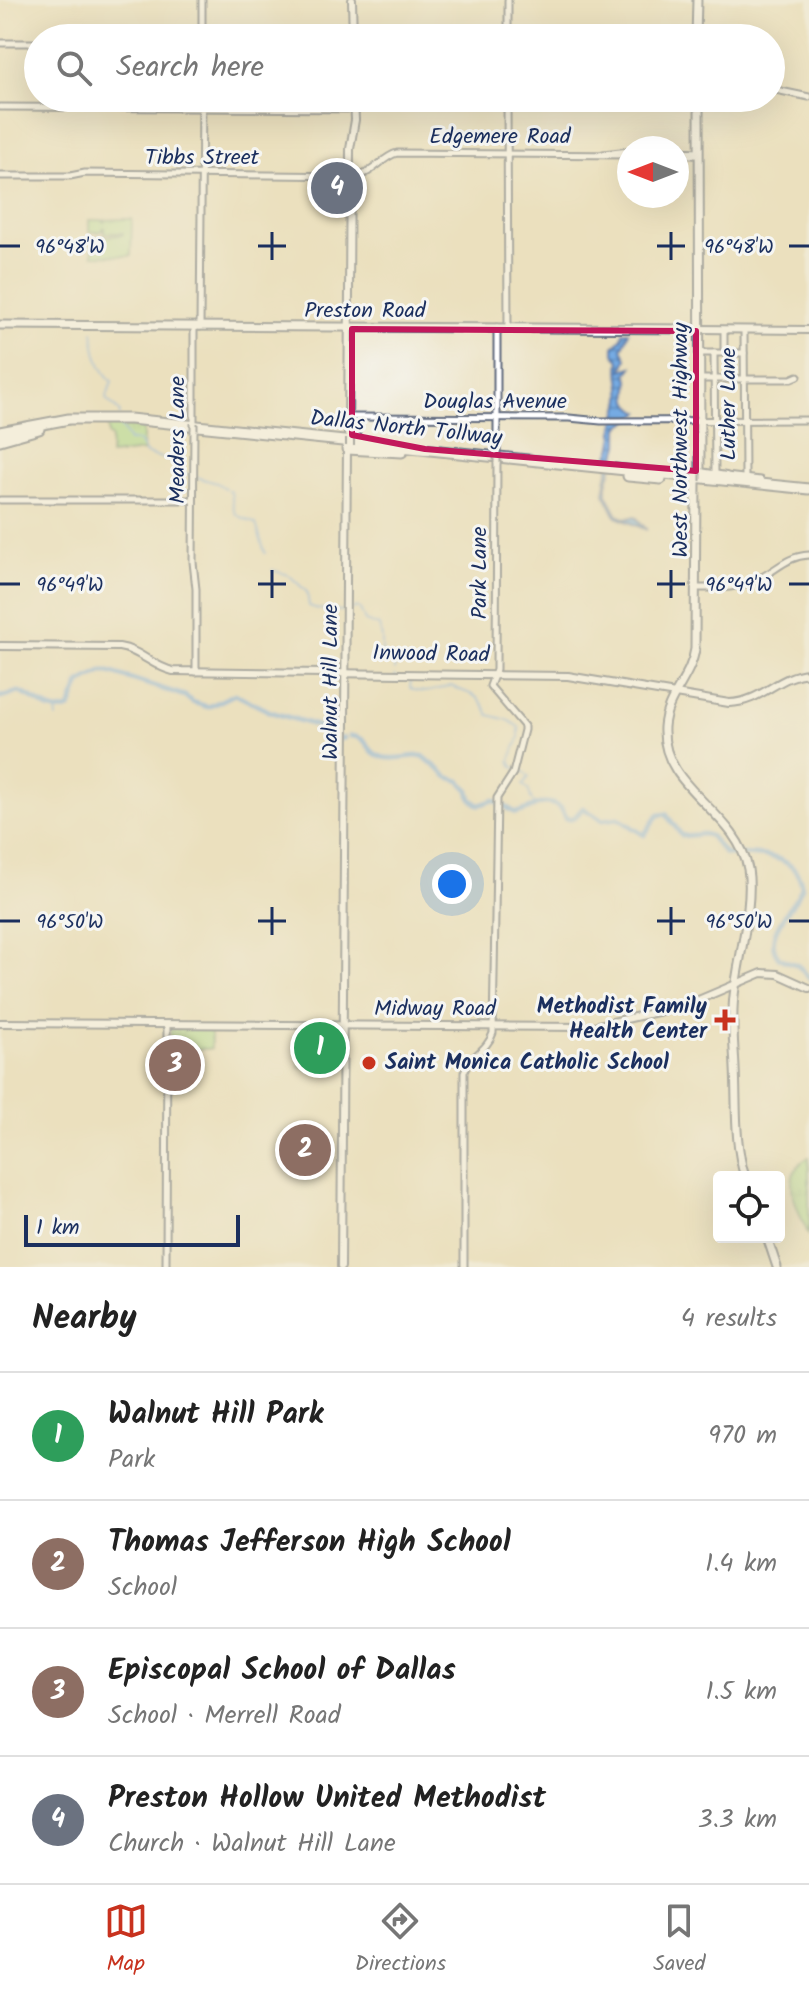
<!DOCTYPE html>
<html lang="en">
<head>
<meta charset="utf-8">
<style>
  :root { --surface:#fff; --page:#f6f6f6; --text:#222; --muted:#767676; --line:#e0e0e0; --accent:#c8321e }
  body { margin:0; font-family:Kalam,sans-serif; background:var(--page); color:var(--text) }
  .controls { position:absolute; right:24px; bottom:24px; display:grid; overflow:hidden; border-radius:8px; box-shadow:0 8px 32px #0002 }
  .controls button { width:72px; height:72px; display:grid; place-items:center; padding:0; border:0; border-bottom:2px solid var(--line); background:var(--surface); color:var(--text); font:40px sans-serif }
  .compass { position:absolute; left:617px; top:136px; width:72px; height:72px; border-radius:50%; background:var(--surface); box-shadow:0 8px 32px #0002; rotate:270deg }
  .scale { position:absolute; left:24px; bottom:20px; width:216px; box-sizing:border-box; padding-left:8px; border:4px solid #1b2f5e; border-top:0; font-size:22px; line-height:28px; white-space:nowrap; color:#1b2f5e; -webkit-text-stroke:6px #f6f6f2; paint-order:stroke }
  .you { position:absolute; left:452px; top:884px; width:28px; height:28px; margin:-20px; border:6px solid #fff; border-radius:50%; background:#1a73e8; box-shadow:0 0 0 12px #1a73e833 }
  .badge { display:grid; place-items:center; width:52px; height:52px; border-radius:50%; background:var(--accent); color:#fff; font-size:26px; font-weight:700 }
  .pin { position:absolute; translate:-50% -50%; border:4px solid #fff; box-shadow:0 2px 8px #0006 }
  .list { margin:0; padding:0; list-style:none }
  h2 { display:flex; justify-content:space-between; align-items:center; height:104px; margin:0; padding:0 32px; font-size:34px }
  h2 small { font-size:26px; font-weight:400; color:var(--muted) }
  .list li { display:grid; grid-template-columns:52px 1fr auto; gap:24px; align-items:center; box-sizing:border-box; height:128px; padding:0 32px; border-top:2px solid var(--line) }
  .list b { display:block; font-size:30px; white-space:nowrap }
  .list p { margin:0; font-size:26px; white-space:nowrap; color:var(--muted) }
  .list em { font-size:26px; font-style:normal; color:var(--muted) }
  .icon { flex:none; width:44px; height:44px; fill:none; stroke:currentColor; stroke-width:2; stroke-linecap:round; stroke-linejoin:round }
  .map { position:relative; flex:none; width:809px; height:1267px; overflow:hidden }
  .search { position:absolute; background:var(--surface); box-shadow:0 8px 32px #0002; left:24px; right:24px; top:24px; height:88px; display:flex; align-items:center; gap:20px; box-sizing:border-box; padding:0 28px; border-radius:44px; color:var(--muted); font-size:30px }
  .sheet { height:616px; background:var(--surface) }
  nav { display:flex; justify-content:space-around; align-items:center; box-sizing:border-box; height:112px; border-top:2px solid var(--line); background:var(--surface); font-size:22px; color:var(--muted) }
  nav a { display:grid; justify-items:center; gap:4px }
  nav .on { color:var(--accent) }
  .map>svg:first-child { display:block }
  .green { fill:#a7dc8c; stroke:#618675; stroke-width:2 }
  .park { fill:url(#park-tufts); stroke:#618675; stroke-width:2 }
  .water { fill:url(#water-rules); stroke:#486da0; stroke-width:2 }
  .lines { fill:none; stroke-linecap:round; stroke-linejoin:round }
  .stream { stroke:#76abe3; stroke-width:2 }
  .river { stroke:#76abe3; stroke-width:5 }
  .tertiary-casing { stroke:#646d80; stroke-width:9 }
  .secondary-casing { stroke:#646d80; stroke-width:10 }
  .primary-casing { stroke:#646d80; stroke-width:11 }
  .motorway-casing { stroke:#646d80; stroke-width:13 }
  .tertiary { stroke:#fff; stroke-width:5 }
  .secondary { stroke:#fff; stroke-width:6 }
  .primary { stroke:#fff; stroke-width:7 }
  .motorway { stroke:#fff; stroke-width:9 }
  .tertiary-bridge-casing { stroke:#646d80; stroke-width:9; stroke-linecap:butt }
  .secondary-bridge-casing { stroke:#646d80; stroke-width:10; stroke-linecap:butt }
  .primary-bridge-casing { stroke:#646d80; stroke-width:11; stroke-linecap:butt }
  .tertiary-bridge { stroke:#fff; stroke-width:5 }
  .secondary-bridge { stroke:#fff; stroke-width:6 }
  .primary-bridge { stroke:#fff; stroke-width:7 }
  .marked { fill:none; stroke:#c2185b; stroke-width:6; stroke-linejoin:round }
  .ticks { fill:none; stroke:#1b2f5e; stroke-width:3 }
  .poi-dot { fill:#c8321e; stroke:#f6f6f2; stroke-width:3 }
  .labels { text-anchor:middle; dominant-baseline:central; stroke-width:6; stroke-linejoin:round; paint-order:stroke }
  .street-label { font-size:22px; fill:#1b2f5e; stroke:#f6f6f2 }
  .poi-label { font-size:22px; font-weight:bold; fill:#1b2f5e; stroke:#f6f6f2; text-anchor:end }
  .ticks-label { font-size:20px; text-anchor:middle; fill:#1b2f5e; stroke:#f6f6f2; stroke-width:6; stroke-linejoin:round; paint-order:stroke }
</style>
</head>
<body>
<div class="map">
<svg width="809" height="1267" viewBox="0 0 809 1267">
  <defs>
    <pattern id="park-tufts" width="24" height="20" patternUnits="userSpaceOnUse" patternTransform="scale(2)"><rect width="24" height="20" fill="#a7dc8c"/><path d="M3 7l-1-3M5 7V3M7 7l1-3M15 17l-1-3M17 17v-4M19 17l1-3" fill="none" stroke="#8fbd7b"/></pattern>
    <pattern id="water-rules" width="6" height="5" patternUnits="userSpaceOnUse" patternTransform="scale(2)"><rect width="6" height="5" fill="#76abe3"/><path d="M0 2.5h6" fill="none" stroke="#608cbb"/></pattern>
  </defs>
  <rect width="100%" height="100%" fill="#f6f6f2"/>
  <filter id="ink" filterUnits="userSpaceOnUse"><feTurbulence type="fractalNoise" baseFrequency=".0125" numOctaves="2"/><feDisplacementMap in="SourceGraphic" scale="16" xChannelSelector="R" yChannelSelector="G"/><feConvolveMatrix kernelMatrix="1 2 1 2 8 2 1 2 1" color-interpolation-filters="sRGB"/></filter>
  <filter id="wash" filterUnits="userSpaceOnUse"><feTurbulence type="fractalNoise" baseFrequency=".006" numOctaves="4" result="noise"/><feDisplacementMap in="SourceGraphic" scale="32" xChannelSelector="R" yChannelSelector="G"/><feGaussianBlur stdDeviation="1.8" result="paint"/><feColorMatrix in="noise" values="0 0 0 0 0 0 0 0 0 0 0 0 0 0 0 0 0 1.4 0 .05"/><feComposite in="paint" operator="in"/></filter>
  <g filter="url(#wash)">
    <rect width="100%" height="100%" fill="#ebe0be"/>
    <path class="green" d="M123,219H132L131,256L93,255L92,237L122,235L123,233H104V228L100,232H89V220H102L104,222L105,220Z"/>
    <g class="park">
      <path d="M108,425L143,428V451L110,455L111,437L108,436Z"/>
      <path d="M170,1027L211,1028V1049L170,1048Z"/>
      <path d="M299,1027L342,1028L341,1067L299,1068Z"/>
      <path d="M809,1157V1236C798,1209 777,1175 809,1157Z"/>
    </g>
    <path class="water" d="M623,332H629L622,349L627,359L622,370L632,367L627,374C635,390 618,400 641,412L619,427V444L607,485V494L618,515L626,519L635,516L647,530L616,517L604,493L609,465L607,459C617,444 612,439 615,423C617,415 620,406 621,399C623,385 617,375 620,361L614,353V347L622,338Z"/>
    <g class="lines">
      <g class="stream">
        <path d="M93,331C95,350 98,368 112,381L106,399L119,411L120,416"/>
        <path d="M119,424L129,441H139L146,454L166,459L191,476"/>
        <path d="M196,477L217,483L225,488"/>
        <path d="M228,490L231,492C235,520 232,512 256,524L265,553"/>
        <path d="M272,570L289,575L307,592L309,606L318,609L343,611"/>
        <path d="M352,609L357,607L360,609L365,621L379,626L382,638V656L384,659H395V670"/>
        <path d="M395,676L399,681L402,678H411L410,688C424,696 437,689 451,686C471,696 478,691 489,715L508,720L519,727V738L510,761L513,767L522,770L529,777L523,785L528,789L532,801L537,804"/>
        <path d="M56,712L57,718"/>
      </g>
      <g class="river">
        <path d="M0,697L19,692C38,698 50,718 70,708L80,683L102,672H109L185,696L192,702L208,707L235,694L271,712L324,728L339,739L344,738"/>
        <path d="M350,736C371,737 365,752 382,757C394,761 410,755 423,756L448,777L460,781L469,790L471,799L479,805L494,800L516,813C536,809 540,796 561,808L566,818L569,819L575,817L583,808L602,820L618,818L644,835L658,815L666,814L682,836L704,834L710,836L725,854C752,855 796,850 802,887C796,905 761,934 778,956C782,962 789,961 795,964C801,967 805,973 809,978"/>
      </g>
    </g>
  </g>
  <g filter="url(#ink)">
    <g class="lines">
      <defs>
        <g id="tertiary">
          <path d="M202,38V0"/>
          <path d="M508,38V0"/>
          <path d="M0,43H38"/>
          <path d="M771,89L809,97"/>
          <path d="M507,98L508,329"/>
          <path d="M0,107L358,109"/>
          <path d="M677,151L699,152"/>
          <path d="M603,154L629,151"/>
          <path d="M677,155H699"/>
          <path d="M0,176H70L85,173L359,176C375,172 382,157 397,153L629,155"/>
          <path d="M200,327L202,98"/>
          <path d="M744,330L745,477"/>
          <path d="M724,331V353"/>
          <path d="M699,353H744"/>
          <path d="M714,353L715,474"/>
          <path d="M700,379H791L798,376"/>
          <path d="M351,417L569,418L601,421L809,420"/>
          <path d="M194,423V326"/>
          <path d="M194,430L193,562L196,589V672"/>
          <path d="M497,452V327"/>
          <path d="M726,476L760,480"/>
          <path d="M0,500H193"/>
          <path d="M696,588C717,588 738,589 758,579C777,570 787,556 809,555"/>
          <path d="M166,1267L167,1024"/>
          <path d="M464,1267V1072C470,1055 487,1051 493,1033L497,798L513,773L524,730V726L490,686L496,670L497,463"/>
        </g>
        <g id="secondary">
          <path d="M352,0L353,38"/>
          <path d="M699,329L809,330"/>
          <path d="M348,434L350,149L355,120L354,98"/>
          <path d="M700,472L726,476"/>
          <path d="M0,646L119,647C140,650 153,667 173,671L568,676L729,703C763,702 777,675 809,673"/>
          <path d="M0,1023L590,1027L684,1006L762,973L778,974L809,988"/>
          <path d="M341,1267L347,446"/>
        </g>
        <g id="primary">
          <path d="M696,38L697,0"/>
          <path d="M699,98L700,473"/>
          <path d="M0,325L699,329"/>
          <path d="M696,481L695,649C691,678 666,697 664,727C661,790 737,810 748,869C754,904 738,959 734,996C731,1020 734,1044 735,1068C737,1104 734,1143 745,1177"/>
          <path d="M767,1237L777,1267"/>
        </g>
        <g id="motorway">
          <path d="M0,432L69,419H130L809,489"/>
          <path d="M350,432L356,437"/>
          <path d="M0,440L39,429"/>
          <path d="M347,449L402,452"/>
          <path d="M628,476L661,479"/>
        </g>
      </defs>
      <use href="#tertiary" class="tertiary-casing"/>
      <use href="#secondary" class="secondary-casing"/>
      <use href="#primary" class="primary-casing"/>
      <use href="#motorway" class="motorway-casing"/>
      <use href="#tertiary" class="tertiary"/>
      <use href="#secondary" class="secondary"/>
      <use href="#primary" class="primary"/>
      <use href="#motorway" class="motorway"/>
      <defs>
        <g id="tertiary-bridge">
          <path d="M194,430V423"/>
          <path d="M497,452V463"/>
        </g>
        <path id="secondary-bridge" d="M350,446V439"/>
        <path id="primary-bridge" d="M696,473V481"/>
      </defs>
      <use href="#tertiary-bridge" class="tertiary-bridge-casing"/>
      <use href="#secondary-bridge" class="secondary-bridge-casing"/>
      <use href="#primary-bridge" class="primary-bridge-casing"/>
      <use href="#tertiary-bridge" class="tertiary-bridge"/>
      <use href="#secondary-bridge" class="secondary-bridge"/>
      <use href="#primary-bridge" class="primary-bridge"/>
    </g>
  </g>
  <path d="M0 0H809V1267H0ZM352,329L696,331V471L425,449L352,435Z" fill="#ebe0be" fill-opacity=".55" fill-rule="evenodd"/>
  <path class="marked" d="M352,329L696,331V471L425,449L352,435Z"/>
  <path class="ticks" d="M272,232V260M671,232V260M0,246H20M258,246H286M657,246H685M789,246H809M272,570V598M671,570V598M0,584H20M258,584H286M657,584H685M789,584H809M272,907V935M671,907V935M0,921H20M258,921H286M657,921H685M789,921H809"/>
  <g class="poi-dot">
    <path d="M721 1008h8v8h8v8h-8v8h-8v-8h-8v-8h8z"/>
    <circle cx="369" cy="1063" r="8"/>
  </g>
  <g class="labels">
    <g class="street-label">
      <text x="500" y="137">Edgemere Road</text>
      <text x="202" y="158">Tibbs Street</text>
      <text x="365" y="311">Preston Road</text>
      <text x="495" y="402">Douglas Avenue</text>
      <text transform="translate(729 404) rotate(-90)">Luther Lane</text>
      <text transform="translate(406 429) rotate(6)">Dallas North Tollway</text>
      <text transform="translate(178 440) rotate(-90)">Meaders Lane</text>
      <text transform="translate(681 440) rotate(-90)">West Northwest Highway</text>
      <text transform="translate(480 573) rotate(-90)">Park Lane</text>
      <text transform="translate(431 655) rotate(1)">Inwood Road</text>
      <text transform="translate(331 682) rotate(-90)">Walnut Hill Lane</text>
      <text x="435" y="1009">Midway Road</text>
    </g>
    <g class="poi-label">
      <text x="707" y="1007">Methodist Family<tspan x="707" dy="25">Health Center</tspan></text>
      <text x="385" y="1063" text-anchor="start">Saint Monica Catholic School</text>
    </g>
  </g>
  <g class="ticks-label">
    <text x="739" y="253">96°48'W</text>
    <text x="70" y="253">96°48'W</text>
    <text x="739" y="591">96°49'W</text>
    <text x="70" y="591">96°49'W</text>
    <text x="739" y="928">96°50'W</text>
    <text x="70" y="928">96°50'W</text>
  </g>
</svg>
<div class="controls">
<button><svg class="icon" aria-label="locate" viewBox="0 0 24 24"><circle cx="12" cy="12" r="6"/><path d="M12 2v4M12 18v4M2 12h4M18 12h4"/></svg></button>
</div>
<svg class="compass" viewBox="-18 -18 36 36"><path d="M0-13l5 13h-10z" fill="#e53935"/><path d="M0 13l5-13h-10z" fill="#767676"/></svg>
<div class="scale">1 km</div>
<div class="you"></div>
<div class="pin badge" style="left:320px;top:1048px;background:#2e9e5b">1</div>
<div class="pin badge" style="left:305px;top:1150px;background:#8d6e63">2</div>
<div class="pin badge" style="left:175px;top:1065px;background:#8d6e63">3</div>
<div class="pin badge" style="left:337px;top:188px;background:#6b7280">4</div>
<div class="search"><svg class="icon" aria-label="search" viewBox="0 0 24 24"><circle cx="10" cy="10" r="6"/><path d="M15 15l6 6"/></svg>Search here</div>
</div>
<section class="sheet">
<h2>Nearby<small>4 results</small></h2>
<ul class="list">
<li><span class="badge" style="background:#2e9e5b">1</span><div><b>Walnut Hill Park</b><p>Park</p></div><em>970 m</em></li>
<li><span class="badge" style="background:#8d6e63">2</span><div><b>Thomas Jefferson High School</b><p>School</p></div><em>1.4 km</em></li>
<li><span class="badge" style="background:#8d6e63">3</span><div><b>Episcopal School of Dallas</b><p>School · Merrell Road</p></div><em>1.5 km</em></li>
<li><span class="badge" style="background:#6b7280">4</span><div><b>Preston Hollow United Methodist</b><p>Church · Walnut Hill Lane</p></div><em>3.3 km</em></li>
</ul>
</section>
<nav>
<a class="on"><svg class="icon" aria-label="map" viewBox="0 0 24 24"><path d="M3 6l6-2 6 2 6-2v14l-6 2-6-2-6 2zM9 4v14M15 6v14"/></svg>Map</a>
<a><svg class="icon" aria-label="directions" viewBox="0 0 24 24"><path d="M12 3l9 9-9 9-9-9zM9 14v-3h6M13 9l2 2-2 2"/></svg>Directions</a>
<a><svg class="icon" aria-label="saved" viewBox="0 0 24 24"><path d="M7 4h10v16l-5-4-5 4z"/></svg>Saved</a>
</nav>
</body>
</html>
